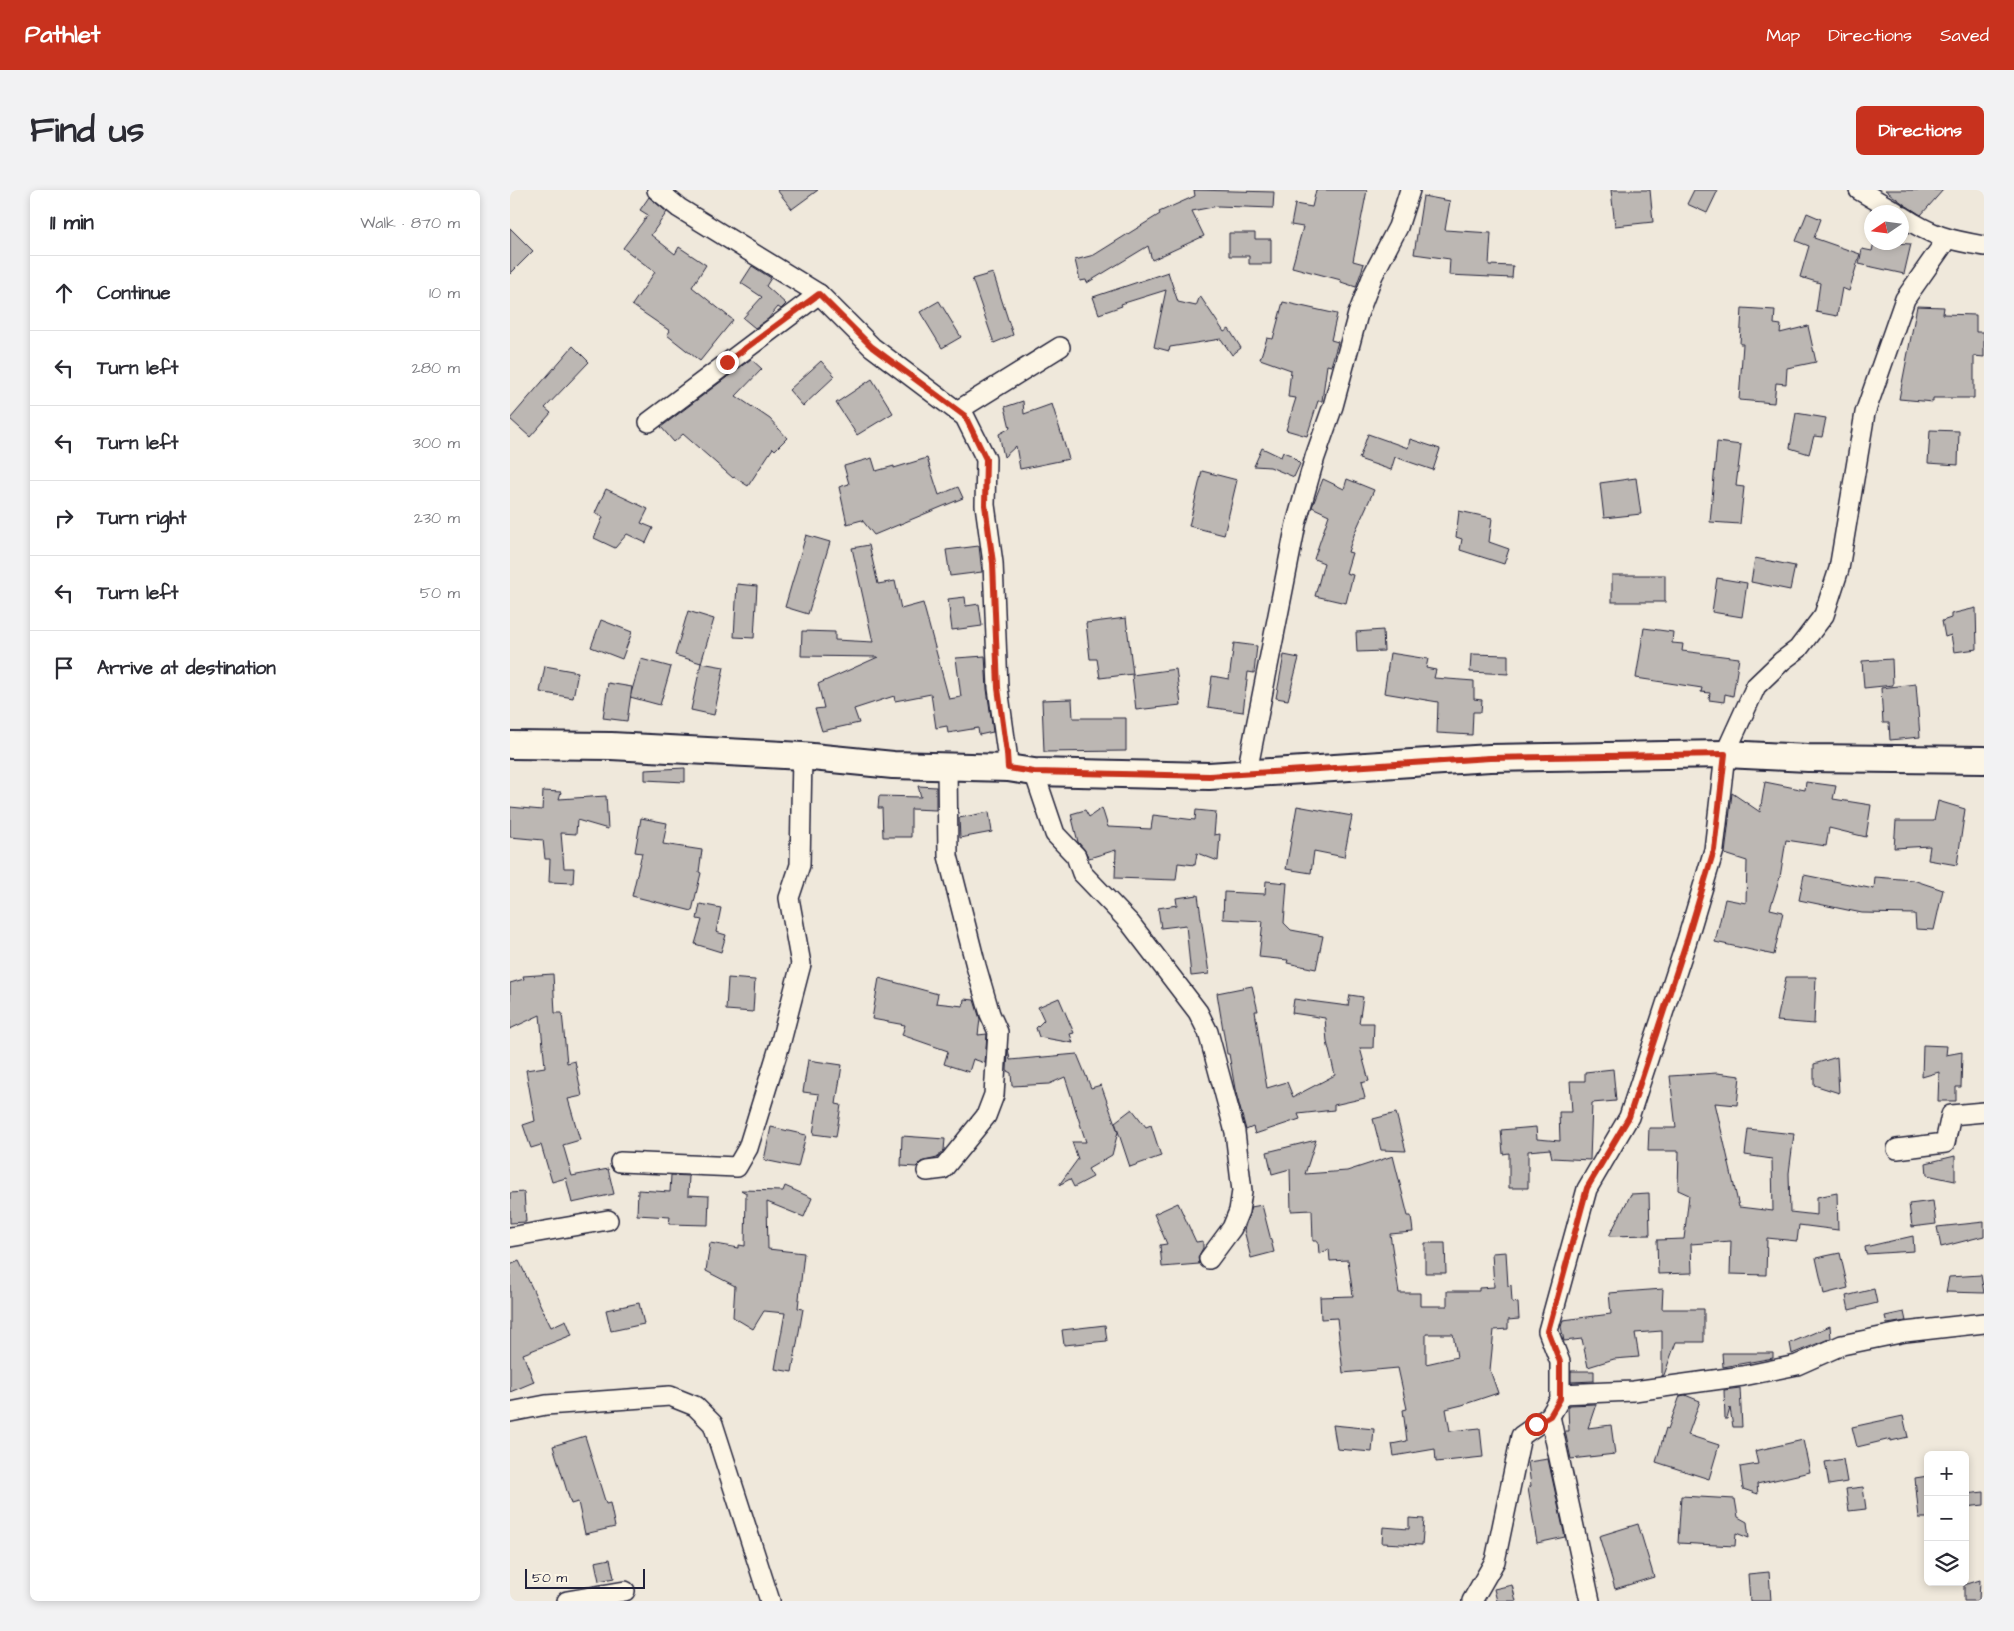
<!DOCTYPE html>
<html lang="en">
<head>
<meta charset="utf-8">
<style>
  :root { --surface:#fff; --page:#f2f2f3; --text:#2b2b33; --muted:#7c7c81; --line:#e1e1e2; --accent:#c8321e }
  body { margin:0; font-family:"Architects Daughter",sans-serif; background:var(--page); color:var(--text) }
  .controls { position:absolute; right:15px; bottom:15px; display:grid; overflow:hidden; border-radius:8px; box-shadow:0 2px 8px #0003 }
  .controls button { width:45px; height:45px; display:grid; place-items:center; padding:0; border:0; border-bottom:1px solid var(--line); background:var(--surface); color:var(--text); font:25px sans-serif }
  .compass { position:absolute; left:1354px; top:15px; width:45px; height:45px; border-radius:50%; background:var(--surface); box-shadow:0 2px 8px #0003; rotate:257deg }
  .scale { position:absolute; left:15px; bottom:12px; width:120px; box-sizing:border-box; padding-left:5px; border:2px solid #22223b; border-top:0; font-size:14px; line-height:18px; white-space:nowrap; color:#22223b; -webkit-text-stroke:4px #fcf5e5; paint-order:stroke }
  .stop { position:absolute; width:15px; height:15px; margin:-11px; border:4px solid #c8321e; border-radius:50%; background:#fff }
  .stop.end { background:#c8321e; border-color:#fff; box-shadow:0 1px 5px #0008 }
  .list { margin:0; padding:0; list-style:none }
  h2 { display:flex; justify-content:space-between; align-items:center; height:65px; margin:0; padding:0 20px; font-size:21px }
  h2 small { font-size:16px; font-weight:400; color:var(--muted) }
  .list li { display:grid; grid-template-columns:32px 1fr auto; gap:15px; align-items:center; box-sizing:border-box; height:75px; padding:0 20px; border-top:1px solid var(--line) }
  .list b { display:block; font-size:19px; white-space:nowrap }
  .list em { font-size:16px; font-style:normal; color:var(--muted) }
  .icon { flex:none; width:28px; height:28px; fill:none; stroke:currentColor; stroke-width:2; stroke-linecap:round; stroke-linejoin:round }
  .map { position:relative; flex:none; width:1474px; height:1411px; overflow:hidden; border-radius:8px }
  header { display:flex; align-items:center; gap:30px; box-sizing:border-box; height:70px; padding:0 25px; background:var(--accent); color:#fff }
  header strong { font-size:24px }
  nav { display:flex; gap:28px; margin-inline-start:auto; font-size:18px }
  .intro { display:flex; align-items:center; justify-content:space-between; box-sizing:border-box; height:120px; padding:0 30px }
  h1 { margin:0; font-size:35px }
  .button { padding:12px 22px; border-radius:8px; background:var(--accent); color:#fff; font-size:18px; font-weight:700 }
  main { display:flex; gap:30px; padding:0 30px }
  aside { flex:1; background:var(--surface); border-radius:8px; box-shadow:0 2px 8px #0003 }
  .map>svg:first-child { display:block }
  .building { fill:#bcb7b3; stroke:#22223b; fill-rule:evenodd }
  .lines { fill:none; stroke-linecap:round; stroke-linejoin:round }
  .street-casing { stroke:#22223b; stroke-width:22 }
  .secondary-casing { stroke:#22223b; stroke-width:30 }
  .street { stroke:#fcf5e5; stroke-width:19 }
  .secondary { stroke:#fcf5e5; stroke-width:26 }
  .route { stroke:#c8321e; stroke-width:6 }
</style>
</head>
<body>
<header>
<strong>Pathlet</strong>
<nav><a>Map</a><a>Directions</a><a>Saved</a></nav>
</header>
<div class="intro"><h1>Find us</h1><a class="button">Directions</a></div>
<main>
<aside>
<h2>11 min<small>Walk · 870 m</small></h2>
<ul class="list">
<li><svg class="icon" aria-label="ahead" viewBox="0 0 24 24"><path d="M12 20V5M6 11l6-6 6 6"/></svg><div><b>Continue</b></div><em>10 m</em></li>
<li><svg class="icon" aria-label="left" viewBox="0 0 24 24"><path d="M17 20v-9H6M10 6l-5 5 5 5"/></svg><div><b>Turn left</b></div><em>280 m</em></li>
<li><svg class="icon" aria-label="left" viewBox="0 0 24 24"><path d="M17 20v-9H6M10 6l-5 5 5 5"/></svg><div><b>Turn left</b></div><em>300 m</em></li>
<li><svg class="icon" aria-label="right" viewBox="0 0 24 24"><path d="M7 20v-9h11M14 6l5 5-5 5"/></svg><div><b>Turn right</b></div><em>230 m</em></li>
<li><svg class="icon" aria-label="left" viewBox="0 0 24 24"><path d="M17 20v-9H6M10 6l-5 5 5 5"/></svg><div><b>Turn left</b></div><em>50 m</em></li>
<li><svg class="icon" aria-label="arrive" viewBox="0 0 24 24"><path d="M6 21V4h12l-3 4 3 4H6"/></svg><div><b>Arrive at destination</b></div></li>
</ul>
</aside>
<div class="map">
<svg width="1474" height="1411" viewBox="0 0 1474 1411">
  <rect width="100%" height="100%" fill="#efe8db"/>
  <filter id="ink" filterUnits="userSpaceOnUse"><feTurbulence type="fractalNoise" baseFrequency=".02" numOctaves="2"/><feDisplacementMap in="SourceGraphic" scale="10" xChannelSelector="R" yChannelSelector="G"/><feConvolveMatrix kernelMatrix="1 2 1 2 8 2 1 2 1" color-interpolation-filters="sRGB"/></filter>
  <g filter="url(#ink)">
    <g class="building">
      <path d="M267,0H308L282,19Z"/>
      <path d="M684,0L764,2L763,18L708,16L682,21L694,46L642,70L638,56L577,93L576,90L570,91L565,70L584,65L650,24L649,22L685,6Z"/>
      <path d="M806,0H857L843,71L854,74L846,97L831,92V90L782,77L793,37L781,35L785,14L802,17Z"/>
      <path d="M1101,0H1140L1143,32L1105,36Z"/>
      <path d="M1184,0H1208L1197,23L1177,14Z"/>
      <path d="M1375,0H1433L1411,25L1395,15Z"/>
      <path d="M913,6L940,11L935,40L981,43L979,75L1003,76L1002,88L939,85L940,69L904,64Z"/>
      <path d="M139,7L157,22L141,45L165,64L169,57L196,75L182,97L223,130L190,171L157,145L160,141L122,115L145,82L113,58L138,25L130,20Z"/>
      <path d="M1297,23L1311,29L1304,48L1350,64L1339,101L1332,98L1327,126L1306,122L1310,93L1290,87L1299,56L1286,51Z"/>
      <path d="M0,38L23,61L0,84Z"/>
      <path d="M719,43H745V49H761V74H739V66H719Z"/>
      <path d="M1364,52L1401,54L1394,84L1349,74L1352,59L1362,61Z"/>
      <path d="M242,76L261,88L256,96L276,114L271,119L268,117L258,129L245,138L233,128L252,107L231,93Z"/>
      <path d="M658,82L668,112L686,116L690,106L714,142L719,139L731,158L722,165L711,149L660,157L659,161L644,157L656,100L611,114L612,116L589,124L583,107Z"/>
      <path d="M483,83L503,145L484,153L462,89Z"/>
      <path d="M429,111L451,147L432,158L410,122Z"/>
      <path d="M773,112L827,124L821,150L828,152L821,176L817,175L812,211H808L797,246L776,240L786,208L778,207L781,180L750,169L757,148L763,149Z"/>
      <path d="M1407,116L1434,117L1433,124L1466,125V142H1474V167L1464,166V208H1423V212L1389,209Z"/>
      <path d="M1232,118L1265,120L1264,134L1271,135L1270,143L1298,136L1306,172L1277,178L1276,194L1266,193L1264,213L1229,210L1233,154H1230Z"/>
      <path d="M63,156L79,172L35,218L41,223L20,247L0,229Z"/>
      <path d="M241,169L252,179L226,206L260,229L277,248L265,260L263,258L238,296L224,287L223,288L173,244L164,252L151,237Z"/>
      <path d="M311,171L325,186L293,216L279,200Z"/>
      <path d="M362,189L383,223L347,245L326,213Z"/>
      <path d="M513,211L514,224L542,214L559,269L510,279L506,256L494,267L489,244L500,238L495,217Z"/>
      <path d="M1286,223L1316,228L1312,247L1304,246L1299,264L1280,258Z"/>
      <path d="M1420,240L1449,241L1448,275L1418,273Z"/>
      <path d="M858,244L898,258L900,249L930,259L923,280L885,267L881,280L849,269Z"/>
      <path d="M1207,252L1231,255L1226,296L1234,297L1230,334L1200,332Z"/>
      <path d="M752,258L771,267L773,262L781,265L790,274L784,287L760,277L744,276Z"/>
      <path d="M362,268L366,281L384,276V278L417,268L429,305L448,297L453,308L364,345L352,330L337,334L329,297L339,294L334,276Z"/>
      <path d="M692,281L727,290L714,345L679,336Z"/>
      <path d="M1126,288L1131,324L1094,328L1090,293Z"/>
      <path d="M813,289L834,299L837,289L864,300L845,342L838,362L842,363L836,383L843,385L836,413L805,406L814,373L804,369L819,325L802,317Z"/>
      <path d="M96,299L138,319L131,333L143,338L136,353L117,344L105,358L84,348L93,327L85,323Z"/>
      <path d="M949,321L982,328L979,352L999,359L994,374L950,360L952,349L946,347Z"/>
      <path d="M296,345L320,352L298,424L275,417Z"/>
      <path d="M359,355L368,394L385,391L391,419L413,413L439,509L451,507L446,468L475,466L477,499L483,542L469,545L468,538L438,543L437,536L426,538L421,504L385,511L384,506L344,519L349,533L312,541L305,519L314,518L308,494L368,467L291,466L292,441L325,442V450L363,452L342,358Z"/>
      <path d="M469,356L472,382L440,386L436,360Z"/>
      <path d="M1245,368L1285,376L1280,400L1241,392Z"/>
      <rect x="1102" y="385" width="53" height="27"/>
      <path d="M1207,388L1237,393L1232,427L1202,422Z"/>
      <path d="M227,394L247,396L244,448L224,447Z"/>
      <path d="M455,407L456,416L469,414L472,436L442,440L438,409Z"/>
      <path d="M1466,418L1467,459L1444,462L1441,445L1435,447L1432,431L1441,428V424Z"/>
      <path d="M178,421L204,429L191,473L165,465Z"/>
      <path d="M616,428L623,484L590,488L587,469H580L576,433Z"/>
      <path d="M91,430L122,442L112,469L81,457Z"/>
      <path d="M1134,438L1163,442L1162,453L1173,454L1172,461L1229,468L1223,506L1215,504L1214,512L1199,510L1200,503L1191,502L1192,498L1126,488Z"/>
      <path d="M873,440L874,461L847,462L846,442Z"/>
      <path d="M724,453L747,456L744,483L738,482L733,522L698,517L702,486L719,489Z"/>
      <path d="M880,463L918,469L916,478L926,480L924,488L964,491V509L972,510L971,522H963L962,545L927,543L928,512L874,503Z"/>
      <path d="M961,464L998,465V484L960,482Z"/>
      <path d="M774,465L789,468L778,510L766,508Z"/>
      <path d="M131,469L161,477L150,515L120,507Z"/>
      <path d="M1382,469L1383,495L1354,498L1352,471Z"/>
      <path d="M191,473L214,477L204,525L181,520Z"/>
      <path d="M35,476L68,482L63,508L30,502Z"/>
      <path d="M666,479L671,515L626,520L622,485Z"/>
      <path d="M98,493L122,497L117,531L93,528Z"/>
      <path d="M1406,494L1410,547L1380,550L1379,533H1373L1371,498Z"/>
      <path d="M562,509L563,528H616V561L534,562L532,510Z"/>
      <path d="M175,578V592L135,590V580Z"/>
      <path d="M1255,592L1295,600L1296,592L1326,596L1323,609L1361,615L1356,647L1319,638L1316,656L1276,650L1270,687L1260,719L1273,722L1264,765L1205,752L1215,709L1236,713L1237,671L1215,664L1222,603L1250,622Z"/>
      <path d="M408,596L426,597V620L401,619V647H373L372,618H368L369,606L411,607Z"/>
      <path d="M33,601L51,602L49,609L96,606L98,639L67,630L66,644L51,643L54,678H64L63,693L39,692L40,669H35L33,650L0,647V617L32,620Z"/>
      <path d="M1428,611L1455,619L1447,675L1418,670L1420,656L1384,658L1386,631H1424Z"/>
      <path d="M787,616L842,626L834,667L804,661L801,683L776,679Z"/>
      <path d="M592,618L598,637L641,639L643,625L685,630L686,620L706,622L704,645L710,644L708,671L687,663L685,675L668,673L666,690L605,688L606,660L579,668L574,659L568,652L561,624L575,620L579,627Z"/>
      <path d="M479,622L482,642L450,648L449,628Z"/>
      <path d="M131,628L157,633L153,654L192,660L189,682L191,683L182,721L122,706L132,663L125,662Z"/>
      <path d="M1294,685L1364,699L1365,687L1403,690L1433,700L1424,740L1406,739L1405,724L1352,723L1289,710Z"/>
      <path d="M756,691L777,693L774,733L781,740L813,746L806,779L777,773L778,770L749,767L753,731L713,729L714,702L755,704Z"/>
      <path d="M688,705L699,784L681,786L676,735L651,738L648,718L667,715L666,708Z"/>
      <path d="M190,714L211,718L206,742L216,745L211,762L185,754L192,730L187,729Z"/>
      <path d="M43,784L45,823H52L57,873L65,871L72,906L58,909L70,950L53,955L62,986L98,979L104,1004L62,1013L56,988L42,992L31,955L21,958L13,935L25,931L16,880L35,877L30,825L0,839V793L14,789L13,786Z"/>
      <path d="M1276,787H1306L1304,834L1267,831Z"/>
      <path d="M218,788L245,790L243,822L216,820Z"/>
      <path d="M369,788L428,804L426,813L453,816L454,809L464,810L470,829L468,845L477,844L475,873L463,869L459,882L434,874L438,861L392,845L395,835L362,829Z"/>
      <path d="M742,796L748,821H745L752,869L757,898L777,892L783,907L825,885L817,852L815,828L782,823L784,809L838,816L840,805L853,807L849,833H864L863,858H850L859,891L851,893L855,908L824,915V920L788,924L790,929L745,944L743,937L736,940L725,899L719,864H717L707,803Z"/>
      <path d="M549,808L564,843L560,844L563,853L529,847L526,838L534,830L528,817Z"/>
      <path d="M1413,855L1437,856L1436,865L1452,862L1451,897H1446V911H1428L1429,882L1412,887Z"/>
      <path d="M498,858L500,870L567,864L581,898L591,895L608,942L602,965L578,979L583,987L564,997L560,989L549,995L568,969L562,952H576L555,887L539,894L502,896L501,883L497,881Z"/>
      <path d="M1327,867L1329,903L1304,895V874Z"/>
      <path d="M298,870L332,875L326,914L331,915L326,947L303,944L309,904L293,902Z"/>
      <path d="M1103,879L1106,911L1082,913L1080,970L1042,968L1040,959L1018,961V998H999V963L993,964L991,940L1026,937L1027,949L1050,951L1049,922H1062L1060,891H1075V882Z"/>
      <path d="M1207,883L1230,886L1227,915L1205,913L1229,1017L1263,1021L1262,969L1235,965L1238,939L1284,944L1279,983L1280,1022L1307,1025V1007L1327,1003L1328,1040L1289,1035L1287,1051L1257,1048L1256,1085L1220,1084L1221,1051L1181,1054L1182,1083L1148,1084L1147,1050L1174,1049L1179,1005L1168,1000L1169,961H1138L1139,938H1166L1160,886Z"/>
      <path d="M622,919L636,937L641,935L651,966L620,977L605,932Z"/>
      <path d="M886,923L896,961L871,960L863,929Z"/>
      <path d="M261,937L296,945L288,977L254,970Z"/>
      <path d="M392,946L435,949L434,960L427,968L411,972L406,977L391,976Z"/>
      <path d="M806,950L795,984L837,981L883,966L898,1026H901L903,1042L880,1044L889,1103H910V1116H937V1101H969V1098L984,1097L982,1063L996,1062L998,1096L1001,1095L1002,1112L1008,1113L1009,1129L998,1130V1139L984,1140L980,1180L988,1203L952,1215L936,1219L940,1241L970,1238L973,1267L926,1272L925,1259L884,1266L882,1254L897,1251L893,1220L897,1219L888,1178L833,1183L827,1128L811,1129L810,1107L843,1106L838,1070L820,1071L819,1059L809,1064L808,1051H803L802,1020L781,1021L780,979L762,984L757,962ZM916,1144H943L947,1167L916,1174Z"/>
      <path d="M1445,966V991L1417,985L1416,973Z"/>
      <path d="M161,985L179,986L178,1005L199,1006L198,1035L159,1034L160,1027L127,1025L128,1000L160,1002Z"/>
      <path d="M275,996L302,1008L294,1027L257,1012L258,1059L294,1063L288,1118L293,1119L282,1182L265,1179L275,1123L254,1121L243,1139L223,1127L225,1096L196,1081L200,1053L229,1058V1055L235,1056L236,1003L231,1000L273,1001Z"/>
      <path d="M14,1002L16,1032L0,1033V1003Z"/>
      <path d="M1139,1003L1140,1045L1099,1046L1121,1004Z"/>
      <path d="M1423,1011L1426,1034L1402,1037L1399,1014Z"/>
      <path d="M668,1013L686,1052L693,1051V1058L688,1067L689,1074L652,1077L650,1055L657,1054L644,1024Z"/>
      <path d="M752,1015L764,1062L741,1068L734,1040L741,1017Z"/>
      <path d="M1474,1032V1046L1431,1057L1427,1037Z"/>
      <path d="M1403,1046L1404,1061L1356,1064L1355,1057Z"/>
      <path d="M915,1053H935L936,1083H915Z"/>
      <path d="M1330,1063L1338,1098L1314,1104L1306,1068Z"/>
      <path d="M9,1071L41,1137L56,1130L62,1145L13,1164L24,1192L0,1202V1075Z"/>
      <path d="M1471,1085L1474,1103L1436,1102L1439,1087Z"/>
      <path d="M1153,1099L1152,1119H1194V1152H1166L1154,1185L1152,1186V1141L1125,1143L1129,1167L1104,1169L1078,1177L1072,1149L1054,1151L1051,1137L1053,1130L1101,1124L1099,1103Z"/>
      <path d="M1364,1099L1367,1113L1339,1120L1336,1106Z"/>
      <path d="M129,1113L134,1134L101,1141L96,1120Z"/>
      <path d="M1394,1122L1396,1131L1377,1134L1375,1126Z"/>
      <path d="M595,1135L597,1151L554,1155L552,1140Z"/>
      <path d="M1320,1136L1321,1148L1282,1164L1280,1153Z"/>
      <path d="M1212,1163H1263V1168L1213,1177Z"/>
      <path d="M1061,1181H1084V1191L1061,1192Z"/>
      <path d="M1230,1198L1232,1237H1223L1220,1218L1217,1229H1215L1214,1200Z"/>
      <path d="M1175,1205L1190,1211L1178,1245L1209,1255L1199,1289L1146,1272L1156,1238L1158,1239L1170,1206Z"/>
      <path d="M1086,1214L1078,1238L1101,1235L1105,1264L1061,1269L1055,1241H1059L1058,1218L1060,1215Z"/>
      <path d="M1393,1226L1398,1247L1381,1251V1249L1347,1257L1342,1237Z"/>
      <path d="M823,1235L864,1239L862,1262L827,1259Z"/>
      <path d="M75,1246L96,1314L100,1313L105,1337L75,1344L68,1312L61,1314L43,1256Z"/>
      <path d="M1293,1250L1300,1282L1247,1294L1248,1304L1233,1299L1230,1277L1248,1274L1245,1261Z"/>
      <path d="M1038,1269L1055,1347L1027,1353L1018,1298L1021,1296L1018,1272Z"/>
      <path d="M1333,1269L1337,1292L1319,1295L1315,1272Z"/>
      <path d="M1418,1286V1328H1409L1405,1288Z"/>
      <path d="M1353,1297L1356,1319L1339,1321L1336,1299Z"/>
      <path d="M1474,1302V1315L1455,1317V1304Z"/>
      <path d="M1171,1306L1225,1309L1228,1327L1237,1332L1239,1348L1226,1343L1225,1356L1168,1353Z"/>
      <path d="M899,1328L914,1329L912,1355L872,1353L873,1337L899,1339Z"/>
      <path d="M1128,1334L1144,1387L1105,1399L1089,1346Z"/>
      <path d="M100,1369L104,1388L89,1391L85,1372Z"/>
      <path d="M1259,1382L1261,1411H1240L1238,1384Z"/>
      <path d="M1470,1390L1469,1411H1454V1395Z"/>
      <path d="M1002,1395L1006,1411H987L984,1399Z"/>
    </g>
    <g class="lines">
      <defs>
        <g id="street">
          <path d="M147,0L169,18L309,104L362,157L455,227L476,269L475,315L483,373L488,498L497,563L498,578"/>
          <path d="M1349,0L1386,22"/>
          <path d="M1392,26C1422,46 1439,50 1474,56"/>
          <path d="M447,221L550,157"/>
          <path d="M139,232L309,104"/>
          <path d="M524,582L545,644L566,666L572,683L620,733L688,822L698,842L725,942L732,1001L729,1021L722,1038L699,1069"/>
          <path d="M737,582L786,334L805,267L823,216L848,124L863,85L888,37L900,0"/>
          <path d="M1387,959L1435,953L1441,925L1474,922"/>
          <path d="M110,972L227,977L238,958L271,851L291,774L279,708L290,675L292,566"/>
          <path d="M417,981L433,979L476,926L484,905L488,842L480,824L466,776L438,666L437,576"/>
          <path d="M0,1047L98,1030"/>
          <path d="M1050,1204L1124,1201L1233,1186L1287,1175L1332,1155L1395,1142L1474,1133"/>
          <path d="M0,1222L36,1215L160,1206L185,1216L203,1234L260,1411"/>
          <path d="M1040,1226L1080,1411"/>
          <path d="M57,1411L115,1401"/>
          <path d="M962,1411L985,1371L1011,1246L1040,1226L1050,1209V1172L1038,1141L1077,999L1119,927L1177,750L1204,660L1215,564L1246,496L1272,471L1288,459L1314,425L1329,379L1355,223L1395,109L1437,49"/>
        </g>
        <path id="secondary" d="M0,555L101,556L292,566L383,575L498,578L524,582L699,586L980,568L1215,564L1298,568L1474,570"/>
      </defs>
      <use href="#street" class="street-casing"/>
      <use href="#secondary" class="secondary-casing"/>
      <use href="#street" class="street"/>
      <use href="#secondary" class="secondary"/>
    </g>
  </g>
  <g class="lines" filter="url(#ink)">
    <path class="route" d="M217,172L309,104L362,157L455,226L476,269L475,315L483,373L488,498L497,563L498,578L524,582L699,586L980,568L1215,564L1204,660L1177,750L1119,927L1077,998L1038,1141L1050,1172V1209L1040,1226L1026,1234"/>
  </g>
</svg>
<div class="controls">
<button>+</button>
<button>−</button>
<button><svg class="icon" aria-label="layers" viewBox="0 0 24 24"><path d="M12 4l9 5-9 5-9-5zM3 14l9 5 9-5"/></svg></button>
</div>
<svg class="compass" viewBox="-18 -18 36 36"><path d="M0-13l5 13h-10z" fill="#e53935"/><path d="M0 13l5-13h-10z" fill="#7c7c81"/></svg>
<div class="scale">50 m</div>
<div class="stop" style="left:1026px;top:1234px"></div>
<div class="stop end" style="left:217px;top:172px"></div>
</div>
</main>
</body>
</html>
